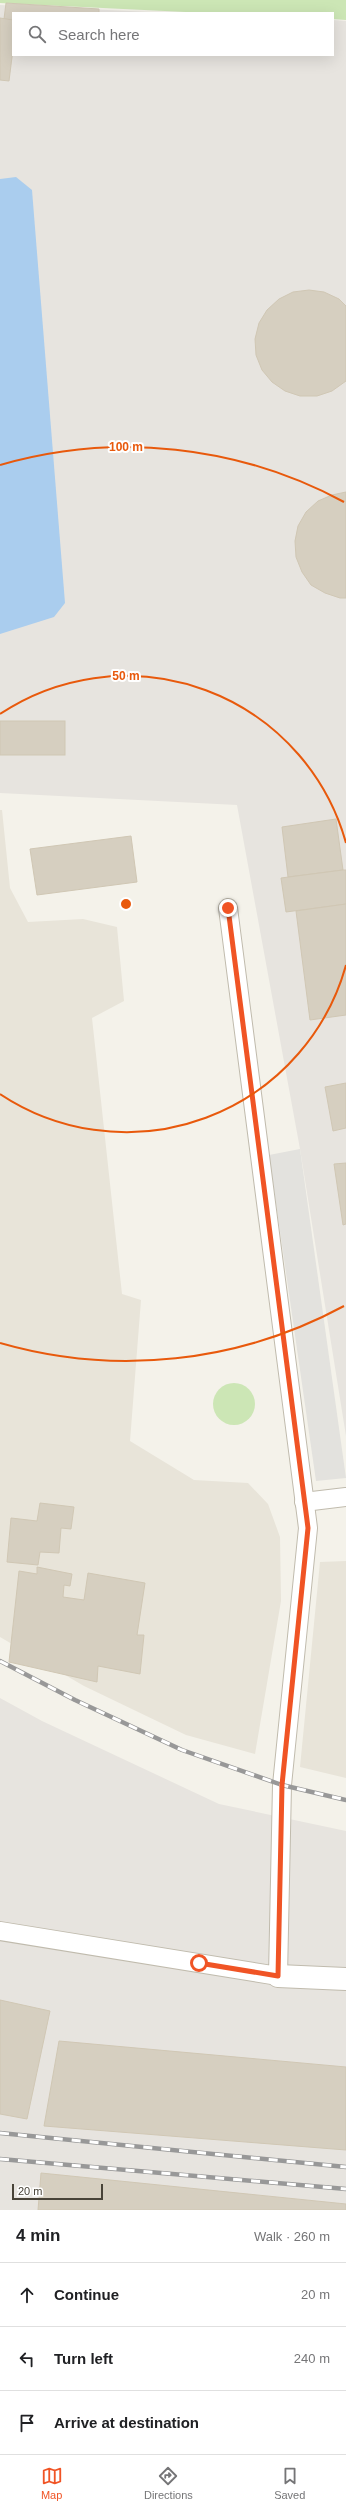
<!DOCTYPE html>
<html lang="en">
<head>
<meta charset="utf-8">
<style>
  :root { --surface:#fff; --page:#f2f2f2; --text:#202124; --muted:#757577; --line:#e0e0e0; --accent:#f05425 }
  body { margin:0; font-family:Arial,sans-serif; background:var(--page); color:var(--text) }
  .scale { position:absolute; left:12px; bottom:10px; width:91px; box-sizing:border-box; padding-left:4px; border:2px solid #484338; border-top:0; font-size:11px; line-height:14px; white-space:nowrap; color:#484338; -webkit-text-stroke:3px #fff; paint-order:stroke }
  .stop { position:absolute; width:12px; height:12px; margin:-9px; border:3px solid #f05425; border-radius:50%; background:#fff }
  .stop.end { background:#f05425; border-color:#fff; box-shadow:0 1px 4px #0008 }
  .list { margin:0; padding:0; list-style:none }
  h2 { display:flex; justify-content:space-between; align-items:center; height:52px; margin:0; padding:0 16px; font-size:17px }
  h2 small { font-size:13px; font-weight:400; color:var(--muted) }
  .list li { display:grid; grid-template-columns:26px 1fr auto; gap:12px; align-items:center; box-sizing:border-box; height:64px; padding:0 16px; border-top:1px solid var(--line) }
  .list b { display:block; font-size:15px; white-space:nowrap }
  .list em { font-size:13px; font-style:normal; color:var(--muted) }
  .icon { flex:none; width:22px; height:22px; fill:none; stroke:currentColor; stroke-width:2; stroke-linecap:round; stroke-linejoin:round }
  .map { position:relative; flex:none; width:346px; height:2210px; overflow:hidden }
  .search { position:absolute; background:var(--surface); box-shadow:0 4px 16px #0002; left:12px; right:12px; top:12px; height:44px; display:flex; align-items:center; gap:10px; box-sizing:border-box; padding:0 14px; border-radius:0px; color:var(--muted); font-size:15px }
  .sheet { height:244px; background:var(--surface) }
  nav { display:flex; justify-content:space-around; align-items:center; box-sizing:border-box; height:56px; border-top:1px solid var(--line); background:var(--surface); font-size:11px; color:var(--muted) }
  nav a { display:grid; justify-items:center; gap:2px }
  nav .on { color:var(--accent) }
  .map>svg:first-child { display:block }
  .residential { fill:#e8e4d9 }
  .industrial { fill:#e7e4df }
  .green { fill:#cce6b5 }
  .parking { fill:#e3e2de }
  .water { fill:#aacdee }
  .building { fill:#d6cfc0; stroke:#d0c7b4 }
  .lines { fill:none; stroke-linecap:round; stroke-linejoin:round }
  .service-casing { stroke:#c0bbad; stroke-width:20 }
  .minor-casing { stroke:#c0bbad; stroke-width:24 }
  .service { stroke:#fff; stroke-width:18 }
  .minor { stroke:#fff; stroke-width:22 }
  .rail-casing { stroke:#989898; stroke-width:4.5 }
  .rail { stroke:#fff; stroke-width:3; stroke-dasharray:9; stroke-linecap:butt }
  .route { stroke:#f05425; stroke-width:5 }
  .ring { fill:none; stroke:#e8590c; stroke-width:2 }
  .centre { fill:#e8590c; stroke:#fff; stroke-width:2 }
  .ring-label { font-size:12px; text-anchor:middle; font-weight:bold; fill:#e8590c; stroke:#fff; stroke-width:4; stroke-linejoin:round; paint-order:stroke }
</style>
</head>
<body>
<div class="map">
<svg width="346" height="2210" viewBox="0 0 346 2210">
  <rect width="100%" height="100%" fill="#f4f2ea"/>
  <g class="residential">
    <path d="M0,810H2L10,888L28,922L83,919L117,927L124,1001L92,1018L122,1294L141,1300L130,1441L194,1480L248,1483L268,1504L280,1537L281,1601L255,1754L186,1735L84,1686L0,1637Z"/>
    <path d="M346,1561V1778L300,1767L320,1562Z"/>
  </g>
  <g class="industrial">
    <path d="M0,5L172,13H13V55H333V20L346,21V1436L300,1149L237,805L0,793Z"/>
    <path d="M0,1698L42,1721L219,1804L346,1831V2210H0Z"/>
  </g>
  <g class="green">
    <path d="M0,0H346V20L333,19V13H206L0,3Z"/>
    <circle cx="234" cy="1404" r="21"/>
  </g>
  <path class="parking" d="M300,1149L346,1478L316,1481L269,1155Z"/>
  <path class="water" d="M16,177L32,190L65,603L54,617L0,634V179Z"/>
  <g class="building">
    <path d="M6,3L99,9V13H13V20L4,19Z"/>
    <path d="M0,18L13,20V49L9,81L0,80Z"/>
    <path d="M309,290L324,292L339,299L346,306V381L332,391L317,396H300L285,391L272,382L262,370L256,355L255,339L259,323L267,310L279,299L293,292Z"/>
    <path d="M346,492V598H340L325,593L311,585L302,572L296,557L295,541L298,526L306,512L318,501L332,495Z"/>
    <rect x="0" y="721" width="65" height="34"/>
    <path d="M336,819L343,870L288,877L282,827Z"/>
    <path d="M131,836L137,882L37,895L30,849Z"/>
    <path d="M343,870H346V904L286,912L281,878Z"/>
    <path d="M346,904V1015L310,1020L296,911Z"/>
    <path d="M346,1083V1128L333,1131L325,1087Z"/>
    <path d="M346,1163V1224L343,1225L334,1164Z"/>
    <path d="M40,1503L74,1507L71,1529L61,1528L59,1553L40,1552L38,1565L7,1562L11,1518L37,1521Z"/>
    <path d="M37,1567L72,1574L70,1586L64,1585L63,1597L84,1600L88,1573L145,1583L137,1635H144L140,1674L98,1666L97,1682L9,1662L19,1571L37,1574Z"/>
    <path d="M0,2000L50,2011L27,2119L0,2114Z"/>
    <path d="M59,2041L346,2067V2150L44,2126Z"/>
    <path d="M41,2173L346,2204V2210H38Z"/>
  </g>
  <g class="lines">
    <defs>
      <g id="service">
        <path d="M304,1502L346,1497"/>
        <path d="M0,1931L278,1976L282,1785L308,1528L228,908"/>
      </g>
      <path id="minor" d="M278,1976L346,1979"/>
    </defs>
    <use href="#service" class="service-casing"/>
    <use href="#minor" class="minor-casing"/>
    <use href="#service" class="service"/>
    <use href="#minor" class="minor"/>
    <defs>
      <g id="rail">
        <path d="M0,1661L75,1700L182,1750L282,1785L346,1800"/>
        <path d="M0,2133L346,2167"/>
        <path d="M0,2159L346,2189"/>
      </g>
    </defs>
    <use href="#rail" class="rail-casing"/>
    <use href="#rail" class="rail"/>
  </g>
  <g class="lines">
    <path class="route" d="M199,1963L278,1976L282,1785L308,1528L228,908"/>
  </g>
  <g class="ring">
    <path d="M346 965A228 228 0 0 1 0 1094M0 714A228 228 0 0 1 346 843"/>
    <path d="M344 1306A457 457 0 0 1 0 1343M0 465A457 457 0 0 1 344 502"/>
  </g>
  <circle cx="126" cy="904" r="6" class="centre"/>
  <g class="ring-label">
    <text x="126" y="451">100 m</text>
    <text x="126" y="680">50 m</text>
  </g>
</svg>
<div class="scale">20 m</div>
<div class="stop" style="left:199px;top:1963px"></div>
<div class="stop end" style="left:228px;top:908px"></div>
<div class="search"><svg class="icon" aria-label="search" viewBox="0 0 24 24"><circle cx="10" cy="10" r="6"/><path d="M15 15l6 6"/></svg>Search here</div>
</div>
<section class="sheet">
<h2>4 min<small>Walk · 260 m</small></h2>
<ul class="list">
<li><svg class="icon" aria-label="ahead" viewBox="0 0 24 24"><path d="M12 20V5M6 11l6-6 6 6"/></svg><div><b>Continue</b></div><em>20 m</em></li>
<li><svg class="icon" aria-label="left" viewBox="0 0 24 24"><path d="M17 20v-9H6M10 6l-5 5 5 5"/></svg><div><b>Turn left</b></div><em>240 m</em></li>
<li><svg class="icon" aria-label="arrive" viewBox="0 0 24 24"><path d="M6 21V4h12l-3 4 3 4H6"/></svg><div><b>Arrive at destination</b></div></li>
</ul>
</section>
<nav>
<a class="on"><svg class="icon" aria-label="map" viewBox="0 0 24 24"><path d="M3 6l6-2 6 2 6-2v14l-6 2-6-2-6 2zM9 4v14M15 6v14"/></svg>Map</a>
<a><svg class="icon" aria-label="directions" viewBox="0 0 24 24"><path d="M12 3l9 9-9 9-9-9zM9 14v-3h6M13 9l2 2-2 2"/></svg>Directions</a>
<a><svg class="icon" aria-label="saved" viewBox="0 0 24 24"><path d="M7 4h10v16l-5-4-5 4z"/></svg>Saved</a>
</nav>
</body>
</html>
